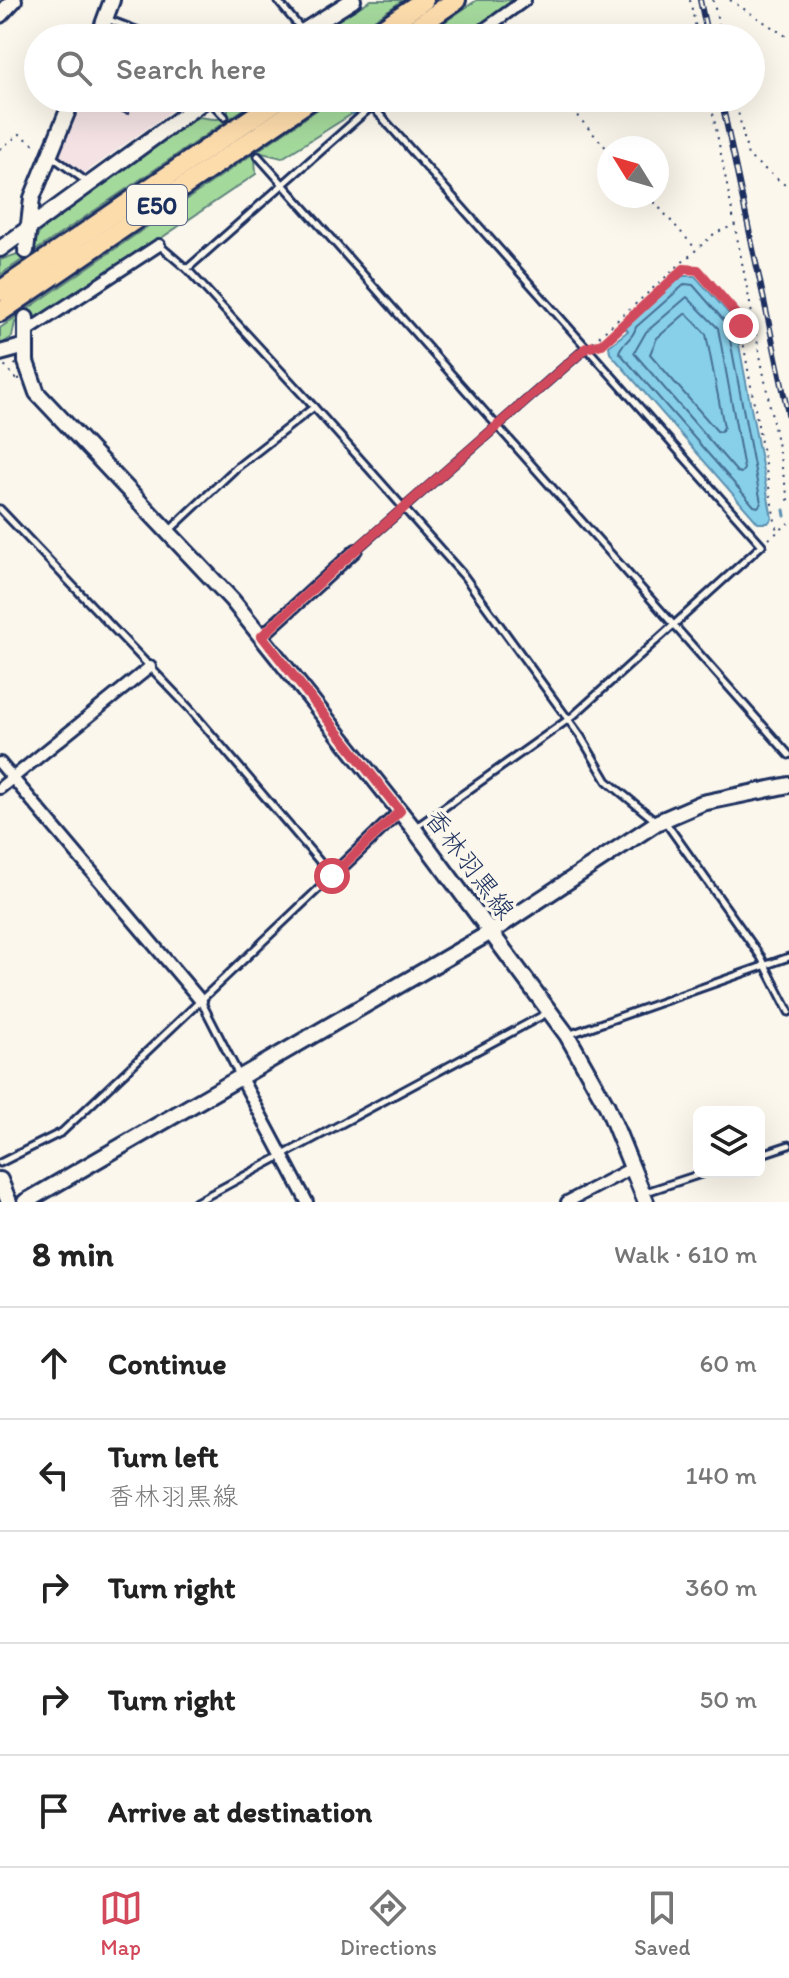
<!DOCTYPE html>
<html lang="en">
<head>
<meta charset="utf-8">
<style>
  :root { --surface:#fff; --page:#f6f6f6; --text:#222; --muted:#767676; --line:#e0e0e0; --accent:#d1495b }
  body { margin:0; font-family:Itim,"Klee One",sans-serif; background:var(--page); color:var(--text) }
  .controls { position:absolute; right:24px; bottom:24px; display:grid; overflow:hidden; border-radius:12px; box-shadow:0 8px 32px #0002 }
  .controls button { width:72px; height:72px; display:grid; place-items:center; padding:0; border:0; border-bottom:2px solid var(--line); background:var(--surface); color:var(--text); font:40px sans-serif }
  .compass { position:absolute; left:597px; top:136px; width:72px; height:72px; border-radius:50%; background:var(--surface); box-shadow:0 8px 32px #0002; rotate:307deg }
  .stop { position:absolute; width:24px; height:24px; margin:-18px; border:6px solid #d1495b; border-radius:50%; background:#fff }
  .stop.end { background:#d1495b; border-color:#fff; box-shadow:0 2px 8px #0008 }
  .list { margin:0; padding:0; list-style:none }
  h2 { display:flex; justify-content:space-between; align-items:center; height:104px; margin:0; padding:0 32px; font-size:34px }
  h2 small { font-size:26px; font-weight:400; color:var(--muted) }
  .list li { display:grid; grid-template-columns:52px 1fr auto; gap:24px; align-items:center; box-sizing:border-box; height:112px; padding:0 32px; border-top:2px solid var(--line) }
  .list b { display:block; font-size:30px; white-space:nowrap }
  .list p { margin:0; font-size:26px; white-space:nowrap; color:var(--muted) }
  .list em { font-size:26px; font-style:normal; color:var(--muted) }
  .icon { flex:none; width:44px; height:44px; fill:none; stroke:currentColor; stroke-width:2; stroke-linecap:round; stroke-linejoin:round }
  .map { position:relative; flex:none; width:789px; height:1202px; overflow:hidden }
  .search { position:absolute; background:var(--surface); box-shadow:0 8px 32px #0002; left:24px; right:24px; top:24px; height:88px; display:flex; align-items:center; gap:20px; box-sizing:border-box; padding:0 28px; border-radius:44px; color:var(--muted); font-size:30px }
  .sheet { height:664px; background:var(--surface) }
  nav { display:flex; justify-content:space-around; align-items:center; box-sizing:border-box; height:112px; border-top:2px solid var(--line); background:var(--surface); font-size:22px; color:var(--muted) }
  nav a { display:grid; justify-items:center; gap:4px }
  nav .on { color:var(--accent) }
  .map>svg:first-child { display:block }
  .built { fill:#f4e2e4 }
  .green { fill:#a4d99c; stroke:#60847d; stroke-width:2 }
  .water { fill:#88d0e9; stroke:#5c90b1; stroke-width:2 }
  .lines { fill:none; stroke-linecap:round; stroke-linejoin:round }
  .shore { stroke:#476f96; stroke-width:2 }
  .stream { stroke:#5c90b1; stroke-width:3 }
  .building { fill:#e3b1d0; stroke:#1b2f5e; stroke-width:2 }
  .lane-casing { stroke:#1b2f5e; stroke-width:11 }
  .street-casing { stroke:#1b2f5e; stroke-width:16 }
  .secondary-casing { stroke:#1b2f5e; stroke-width:20 }
  .highway-casing { stroke:#1b2f5e; stroke-width:24 }
  .path { stroke:#1b2f5e; stroke-width:2; stroke-dasharray:2 6; stroke-linecap:butt }
  .lane { stroke:#fbf7ec; stroke-width:5 }
  .street { stroke:#fbf7ec; stroke-width:10 }
  .secondary { stroke:#fbf7ec; stroke-width:14 }
  .highway { stroke:#fddcac; stroke-width:18 }
  .rail-casing { stroke:#1b2f5e; stroke-width:6 }
  .rail { stroke:#fbf7ec; stroke-width:3; stroke-dasharray:9; stroke-linecap:butt }
  .route { stroke:#d1495b; stroke-width:10 }
  .labels { text-anchor:middle; dominant-baseline:central; stroke-width:7; stroke-linejoin:round; paint-order:stroke }
  .shield { fill:#fbf7ec; stroke:#5e6b89; stroke-width:2 }
  .shield-label { font-size:24px; font-weight:bold; fill:#1b2f5e }
  .street-label { font-size:26px; fill:#1b2f5e; stroke:#fbf7ec }
</style>
</head>
<body>
<div class="map">
<svg width="789" height="1202" viewBox="0 0 789 1202">
  <rect width="100%" height="100%" fill="#fbf7ec"/>
  <filter id="ink" filterUnits="userSpaceOnUse"><feTurbulence type="fractalNoise" baseFrequency=".0125" numOctaves="2"/><feDisplacementMap in="SourceGraphic" scale="16" xChannelSelector="R" yChannelSelector="G"/><feConvolveMatrix kernelMatrix="1 2 1 2 8 2 1 2 1" color-interpolation-filters="sRGB"/></filter>
  <g filter="url(#ink)">
    <path class="built" d="M78,98H142L174,109L85,173L55,153Z"/>
    <g class="green">
      <path d="M371,0H403L348,38H324L328,26Z"/>
      <path d="M477,0H516L462,38H421Z"/>
      <path d="M228,98H260L0,275V260L32,249L40,231L198,117C209,118 219,122 228,115Z"/>
      <path d="M334,98H353L352,114L282,158L262,153L255,158L256,174L43,318H32V315L15,322L12,337L0,345V328Z"/>
    </g>
    <path class="water" d="M681,276H695L734,319L772,518L768,523H758L610,353L609,346L628,331L624,327Z"/>
    <g class="lines">
      <g class="shore">
        <path d="M685,284L693,285L727,324L761,503L758,507L754,506L619,352C622,342 633,340 636,327Z"/>
        <path d="M687,297L718,328L744,469L741,473L737,472L634,353L646,332Z"/>
        <path d="M686,313L706,334L724,427L721,432L717,431L650,354L657,338Z"/>
      </g>
      <g class="stream">
        <path d="M353,114L355,98"/>
        <path d="M784,510L785,516"/>
      </g>
    </g>
    <path class="building" d="M104,98H134L128,114L102,105Z"/>
    <g class="lines">
      <defs>
        <g id="lane">
          <path d="M277,0L302,30"/>
          <path d="M107,19L157,38"/>
          <path d="M209,100L225,117"/>
          <path d="M258,156L789,755"/>
          <path d="M53,157L87,182"/>
          <path d="M159,245L187,269L314,407L464,576L581,737L607,781L657,822"/>
          <path d="M187,269L372,106L762,545L573,716L415,828"/>
          <path d="M0,509L190,709L332,876L62,1132L0,1163"/>
          <path d="M169,531L236,468L314,407"/>
          <path d="M357,549L586,348"/>
          <path d="M664,820L761,957L789,1012"/>
          <path d="M201,1001L240,1077"/>
          <path d="M568,1035L789,957"/>
          <path d="M759,1155L789,1145"/>
          <path d="M643,1193L707,1172"/>
          <path d="M196,1202L549,1012"/>
        </g>
        <g id="street">
          <path d="M472,38L525,0"/>
          <path d="M364,98L372,106L386,98"/>
          <path d="M26,332L159,245"/>
          <path d="M262,636L356,550"/>
          <path d="M0,763L201,1001"/>
          <path d="M0,788L150,667"/>
          <path d="M332,876L400,811"/>
          <path d="M241,1078L307,1202"/>
          <path d="M567,1202L632,1168"/>
        </g>
        <g id="secondary">
          <path d="M0,15L14,0"/>
          <path d="M98,38L112,0"/>
          <path d="M293,38L353,0"/>
          <path d="M0,249L208,98"/>
          <path d="M26,251L32,198L73,98"/>
          <path d="M26,318V362L37,393L232,600L414,829L567,1035L607,1106L646,1202"/>
          <path d="M0,353L26,346"/>
          <path d="M0,1180L9,1202"/>
          <path d="M25,1202L491,932L658,822L702,803L789,785"/>
        </g>
        <g id="highway">
          <path d="M369,38L424,0"/>
          <path d="M401,38L456,0"/>
          <path d="M0,291L281,98"/>
          <path d="M0,312L313,98"/>
        </g>
      </defs>
      <use href="#lane" class="lane-casing"/>
      <use href="#street" class="street-casing"/>
      <use href="#secondary" class="secondary-casing"/>
      <use href="#highway" class="highway-casing"/>
      <g class="path">
        <path d="M690,0L698,38"/>
        <path d="M713,0L722,38"/>
        <path d="M730,0L789,38"/>
        <path d="M501,30L508,38"/>
        <path d="M561,98L609,151"/>
        <path d="M710,98L789,504"/>
        <path d="M735,98L748,156L789,188"/>
        <path d="M0,149L20,134L37,147"/>
        <path d="M649,196L695,248"/>
        <path d="M593,342L715,233L735,225"/>
        <path d="M594,346L602,344L613,335L684,269L698,270L739,319L777,532"/>
        <path d="M9,358L19,368V382L0,360Z"/>
        <path d="M769,539L789,523"/>
      </g>
      <use href="#lane" class="lane"/>
      <use href="#street" class="street"/>
      <use href="#secondary" class="secondary"/>
      <use href="#highway" class="highway"/>
      <defs>
        <g id="rail">
          <path d="M700,0L708,38"/>
          <path d="M721,98L789,418"/>
        </g>
      </defs>
      <use href="#rail" class="rail-casing"/>
      <use href="#rail" class="rail"/>
    </g>
  </g>
  <g class="lines" filter="url(#ink)">
    <path class="route" d="M332,876L400,811L262,636L334,569L586,348L602,344L684,269L698,270L737,315L741,326"/>
  </g>
  <g class="labels">
    <rect class="shield" x="127" y="185" width="60" height="40" rx="6"/>
    <g class="shield-label">
      <text x="157" y="205">E50</text>
    </g>
    <g class="street-label">
      <text transform="translate(470 864) rotate(53)">香林羽黒線</text>
    </g>
  </g>
</svg>
<div class="controls">
<button><svg class="icon" aria-label="layers" viewBox="0 0 24 24"><path d="M12 4l9 5-9 5-9-5zM3 14l9 5 9-5"/></svg></button>
</div>
<svg class="compass" viewBox="-18 -18 36 36"><path d="M0-13l5 13h-10z" fill="#e53935"/><path d="M0 13l5-13h-10z" fill="#767676"/></svg>
<div class="stop" style="left:332px;top:876px"></div>
<div class="stop end" style="left:741px;top:326px"></div>
<div class="search"><svg class="icon" aria-label="search" viewBox="0 0 24 24"><circle cx="10" cy="10" r="6"/><path d="M15 15l6 6"/></svg>Search here</div>
</div>
<section class="sheet">
<h2>8 min<small>Walk · 610 m</small></h2>
<ul class="list">
<li><svg class="icon" aria-label="ahead" viewBox="0 0 24 24"><path d="M12 20V5M6 11l6-6 6 6"/></svg><div><b>Continue</b></div><em>60 m</em></li>
<li><svg class="icon" aria-label="left" viewBox="0 0 24 24"><path d="M17 20v-9H6M10 6l-5 5 5 5"/></svg><div><b>Turn left</b><p>香林羽黒線</p></div><em>140 m</em></li>
<li><svg class="icon" aria-label="right" viewBox="0 0 24 24"><path d="M7 20v-9h11M14 6l5 5-5 5"/></svg><div><b>Turn right</b></div><em>360 m</em></li>
<li><svg class="icon" aria-label="right" viewBox="0 0 24 24"><path d="M7 20v-9h11M14 6l5 5-5 5"/></svg><div><b>Turn right</b></div><em>50 m</em></li>
<li><svg class="icon" aria-label="arrive" viewBox="0 0 24 24"><path d="M6 21V4h12l-3 4 3 4H6"/></svg><div><b>Arrive at destination</b></div></li>
</ul>
</section>
<nav>
<a class="on"><svg class="icon" aria-label="map" viewBox="0 0 24 24"><path d="M3 6l6-2 6 2 6-2v14l-6 2-6-2-6 2zM9 4v14M15 6v14"/></svg>Map</a>
<a><svg class="icon" aria-label="directions" viewBox="0 0 24 24"><path d="M12 3l9 9-9 9-9-9zM9 14v-3h6M13 9l2 2-2 2"/></svg>Directions</a>
<a><svg class="icon" aria-label="saved" viewBox="0 0 24 24"><path d="M7 4h10v16l-5-4-5 4z"/></svg>Saved</a>
</nav>
</body>
</html>
